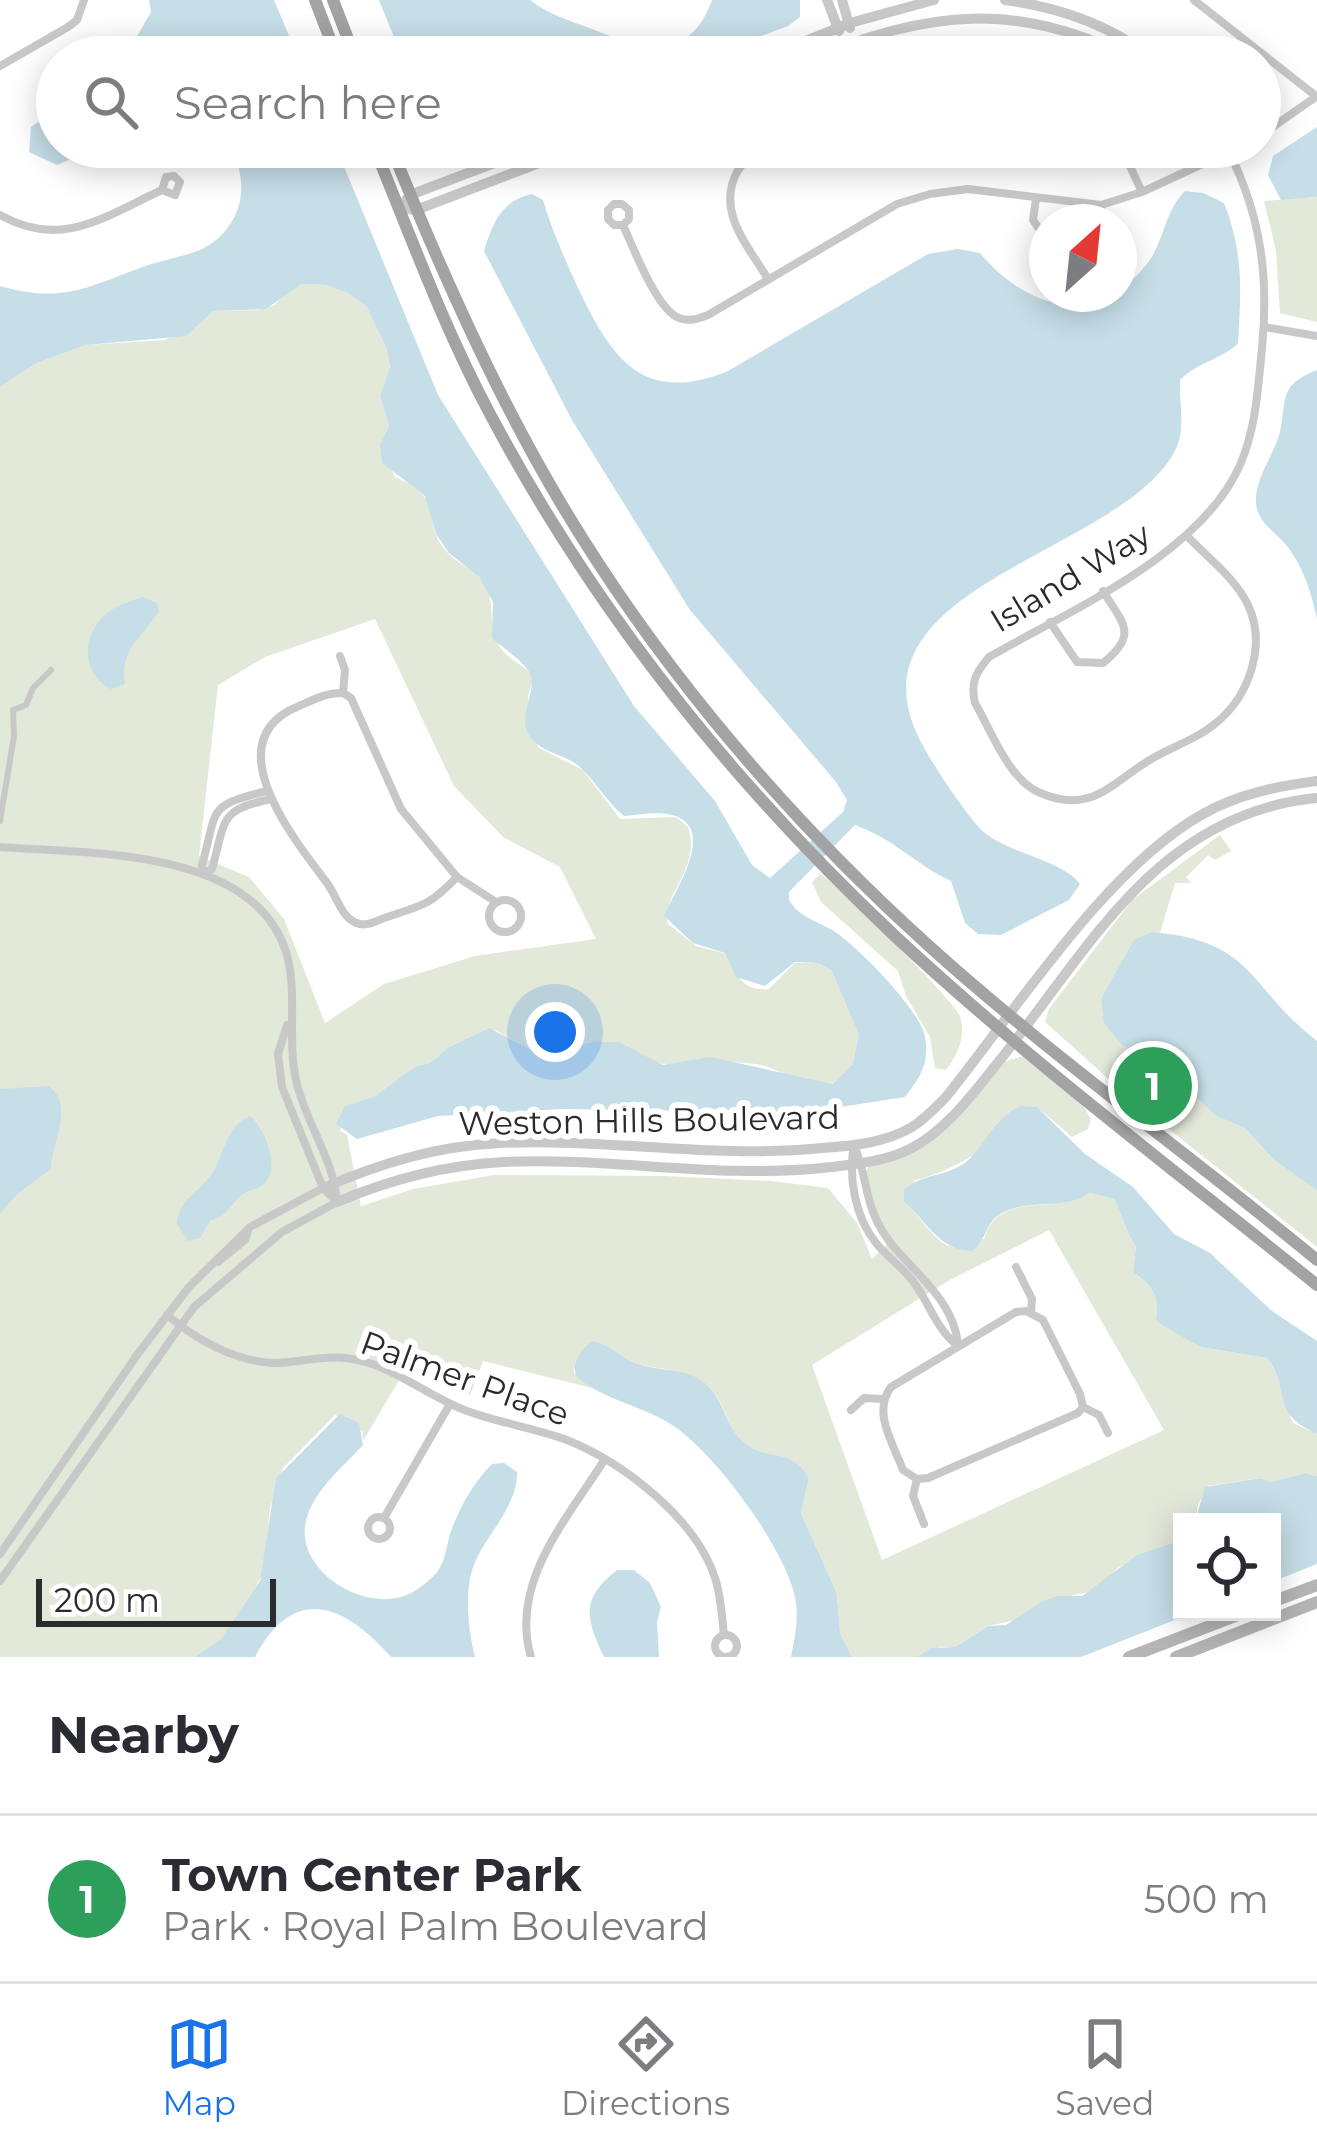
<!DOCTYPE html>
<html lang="en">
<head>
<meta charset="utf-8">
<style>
  :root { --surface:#fff; --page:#f2f2f3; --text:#2b2b33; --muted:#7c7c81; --line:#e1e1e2; --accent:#1a73e8 }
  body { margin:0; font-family:Montserrat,sans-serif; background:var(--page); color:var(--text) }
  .controls { position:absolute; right:36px; bottom:36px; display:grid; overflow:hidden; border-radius:0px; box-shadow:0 6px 30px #0003 }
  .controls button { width:108px; height:108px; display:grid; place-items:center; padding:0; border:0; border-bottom:3px solid var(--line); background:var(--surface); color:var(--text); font:60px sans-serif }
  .compass { position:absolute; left:1029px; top:204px; width:108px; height:108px; border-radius:50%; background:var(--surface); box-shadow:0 6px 30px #0003; rotate:27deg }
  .scale { position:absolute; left:36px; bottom:30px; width:240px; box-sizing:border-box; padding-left:12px; border:6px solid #2b2b2b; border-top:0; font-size:33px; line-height:42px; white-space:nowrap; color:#2b2b2b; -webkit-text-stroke:9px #fff; paint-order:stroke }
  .you { position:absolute; left:555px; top:1032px; width:42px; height:42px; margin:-30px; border:9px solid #fff; border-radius:50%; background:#1a73e8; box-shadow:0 0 0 18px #1a73e833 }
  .badge { display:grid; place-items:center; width:78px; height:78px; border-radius:50%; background:var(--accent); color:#fff; font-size:39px; font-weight:700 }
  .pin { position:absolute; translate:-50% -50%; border:6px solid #fff; box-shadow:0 3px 12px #0006 }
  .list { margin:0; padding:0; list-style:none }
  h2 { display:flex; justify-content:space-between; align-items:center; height:156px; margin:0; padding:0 48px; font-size:51px }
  h2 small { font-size:39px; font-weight:400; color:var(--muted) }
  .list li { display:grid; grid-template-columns:78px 1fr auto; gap:36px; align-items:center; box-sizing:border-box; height:168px; padding:0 48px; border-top:3px solid var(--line) }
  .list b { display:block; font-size:45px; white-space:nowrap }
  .list p { margin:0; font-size:39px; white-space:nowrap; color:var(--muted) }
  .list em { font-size:39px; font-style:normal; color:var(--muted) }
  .icon { flex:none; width:66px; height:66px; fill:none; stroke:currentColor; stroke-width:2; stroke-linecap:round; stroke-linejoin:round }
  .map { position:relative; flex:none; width:1317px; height:1657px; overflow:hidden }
  .search { position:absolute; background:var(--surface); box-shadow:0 6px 30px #0003; left:36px; right:36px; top:36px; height:132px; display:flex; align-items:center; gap:30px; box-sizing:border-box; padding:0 42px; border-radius:66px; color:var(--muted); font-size:45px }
  .sheet { height:324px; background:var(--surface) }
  nav { display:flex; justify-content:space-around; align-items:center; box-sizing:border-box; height:168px; border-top:3px solid var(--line); background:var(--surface); font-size:33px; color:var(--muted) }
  nav a { display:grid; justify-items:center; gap:6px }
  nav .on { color:var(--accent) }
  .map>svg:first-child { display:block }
  .green { fill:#e3e9d9; fill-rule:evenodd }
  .water { fill:#c6dee8 }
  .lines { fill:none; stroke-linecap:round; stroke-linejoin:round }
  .pedestrian { stroke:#c8c8c8; stroke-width:6 }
  .minor { stroke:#c8c8c8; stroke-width:8 }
  .tertiary { stroke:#c8c8c8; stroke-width:10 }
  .secondary { stroke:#b5b5b5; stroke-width:12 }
  .primary { stroke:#a3a3a3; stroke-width:12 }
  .labels { text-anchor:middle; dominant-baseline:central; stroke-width:12; stroke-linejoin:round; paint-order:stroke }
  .street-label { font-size:33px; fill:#2b2b2b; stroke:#fff }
</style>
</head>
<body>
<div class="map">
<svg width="1317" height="1657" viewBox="0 0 1317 1657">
  <rect width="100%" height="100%" fill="#fff"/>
  <g class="green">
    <path d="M1317,197V322L1280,313L1276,251L1264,201Z"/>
    <path d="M301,284L326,285L348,293L366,306L386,347L390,368L380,396L389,426L380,444L395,477C449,500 419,520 446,551C460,567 478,569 487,589C495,607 488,628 499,645C507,660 524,664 534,677L528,696L531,734L539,748L583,770L620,819L676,817L688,827C702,870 660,895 668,924L696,946L727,954C738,976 741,991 769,989L795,963H818L832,971L861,1030L854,1068L840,1084C817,1083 790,1077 771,1068C754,1060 730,1066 711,1057L677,1065L656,1063L614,1042L535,1052L495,1030L446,1049L430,1063L416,1066L340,1130L347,1135L361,1206L413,1189L494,1175L664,1176L772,1181L828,1188L857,1223L872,1259L890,1241L883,1233L865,1174L869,1165L955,1120L1006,1061L1024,1056L1080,1100L1091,1119L1088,1129L1072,1137L1037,1107C998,1137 964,1169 915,1180L904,1202C920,1216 929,1234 947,1246L984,1239C998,1189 1056,1216 1090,1193L1114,1199C1123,1216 1125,1231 1136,1247L1133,1272C1154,1288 1159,1294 1156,1319L1201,1347L1267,1358C1281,1376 1284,1402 1293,1423L1317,1434V1476L1305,1473L1271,1482L1261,1478L1208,1486L1198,1505L1195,1522H1182V1540L1119,1567L1094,1591L1041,1602L1016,1620L988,1626L955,1647H940L917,1657H852L840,1633L837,1594L801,1513L809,1478C793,1452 768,1460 745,1444C728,1432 726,1404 711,1389C690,1366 659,1372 633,1362C618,1355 609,1344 592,1341L576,1360L574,1372L592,1388L483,1361L470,1395L411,1360L363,1441V1432L335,1415L283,1468L270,1508L264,1570L249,1602L221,1639L195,1657H0V387L37,363L86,345L165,340L213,311L258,310L275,305L288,289ZM375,619L454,786L503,837L560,867L596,939L475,956L384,984L325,1023L284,919L249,877L199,856L218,685L265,657ZM1049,1230L1164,1430L882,1560L812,1365L948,1281Z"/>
    <path d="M1220,835L1231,851L1215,860L1208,855L1186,877L1191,883H1175L1160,933L1152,932L1132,1052L1164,1066L1216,1116L1245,1128L1273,1159L1313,1185L1317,1190V1247L1131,1099L1045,1022L1049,1009L1132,900Z"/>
    <path d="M820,874C838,884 954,1001 960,1016C966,1036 958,1054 946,1070L935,1068L930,1037L906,996L898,971L821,902L812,882Z"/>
  </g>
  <g class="water">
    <path d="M149,0H274L298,57H125L151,12Z"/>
    <path d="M379,0H530C548,14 570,21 592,29C641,49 689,64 712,0H800V17L788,26L706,57H402Z"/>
    <path d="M57,109V147H100L57,165L29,152L31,127Z"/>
    <path d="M1317,127V197L1281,200L1268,175L1273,156Z"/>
    <path d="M229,147H336L438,395L634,706L715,801L752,865L770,878L843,812L847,800L836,782L690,610L572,420L484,251C493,222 501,201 532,194L543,200C552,231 565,259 578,288C611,357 642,406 728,371L928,254L958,249L980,253C1028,310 1095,328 1146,265C1165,242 1163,213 1185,191L1203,193L1224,203C1244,253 1241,292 1238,344C1217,361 1197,363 1180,380C1179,405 1186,429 1175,451C1120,555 837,586 922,744C931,762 970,821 985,833C1011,854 1063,861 1080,884L1069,900L1001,935L978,934L965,923L951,881C913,863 896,840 855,825L789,892V900C800,918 817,921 834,931C857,946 921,1011 925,1037C930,1063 920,1078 905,1097L802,1113L562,1109L438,1116L357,1139L336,1124L345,1106L374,1097L416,1066L430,1063L446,1049L489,1028L528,1048L551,1050L595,1042H619L663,1065L710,1057L833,1084L853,1064L859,1034L832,971L818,963L795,962L765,986L736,977L725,953L693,943L664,916C674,891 719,828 672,815C658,811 638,815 624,816C606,801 596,782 580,767C565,753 537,754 527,731C519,710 541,685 527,669C518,657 503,648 492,638L493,602L479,577L449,553L436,534L425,496L382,463L380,444L389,426L380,396L390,367L386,347L366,306L348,293L326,285L301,284L266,309L213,311L186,336L86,345L37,363L0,387V286C63,304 88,287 145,266C163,260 182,257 200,250C241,231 253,184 229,147Z"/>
    <path d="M1317,370V619C1312,595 1304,570 1290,550C1277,531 1254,523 1256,497C1258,472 1277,451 1281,427C1286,394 1282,384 1317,370Z"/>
    <path d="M143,597L157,603L159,611C144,636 119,648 125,684L111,689C81,674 81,635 106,614C116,605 131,601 143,597Z"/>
    <path d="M1152,932C1256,941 1247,987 1317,1041V1190L1273,1159L1245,1128L1216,1116L1164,1066L1122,1045L1104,1023L1101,999L1134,940Z"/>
    <path d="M49,1086C75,1107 52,1140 51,1169L17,1194L0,1214V1089Z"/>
    <path d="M1020,1106L1037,1107L1085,1154L1133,1187L1174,1234L1210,1253L1272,1311L1317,1341V1434C1268,1411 1293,1393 1267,1358L1201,1347L1160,1324L1156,1319C1159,1295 1154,1287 1133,1272L1136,1247C1125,1231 1123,1216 1114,1199L1090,1193C1064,1211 1030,1198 1002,1213C985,1221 987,1241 972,1251C937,1249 928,1222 904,1202V1190C922,1173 947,1177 966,1162C988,1143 991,1121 1020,1106Z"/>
    <path d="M250,1116C265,1128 281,1169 264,1184C256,1191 246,1190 239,1197C229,1208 226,1216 210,1221L200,1238L188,1241L177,1224C179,1197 202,1192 214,1170C225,1150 227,1126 250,1116Z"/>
    <path d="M592,1341C609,1344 618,1355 633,1362C660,1374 690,1364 711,1389C725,1405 728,1432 746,1444C771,1462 790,1447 809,1478L801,1513L837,1594L840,1633L852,1657H791C795,1636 800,1614 794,1593C781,1543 713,1450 669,1423C641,1406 603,1399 578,1378C569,1364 581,1350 592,1341Z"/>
    <path d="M340,1414L359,1423L363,1445C342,1468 310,1493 305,1526C299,1575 370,1615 411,1593C419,1589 435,1577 439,1569C445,1560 447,1545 450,1534C459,1508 473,1483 492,1464L504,1463L517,1472C518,1504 489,1532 476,1560C463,1587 468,1629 475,1657H391C344,1604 294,1583 255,1657H195L221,1639L260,1581L276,1478Z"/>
    <path d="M1305,1473L1317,1476V1564L1272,1582V1522H1195L1205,1487L1261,1478L1271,1482Z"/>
    <path d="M1182,1540V1612H1195L1081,1657H917L931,1648L955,1647L988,1626L1006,1625L1041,1602L1057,1596H1082L1137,1555Z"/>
    <path d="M617,1570H634L650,1583L661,1607L657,1622L659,1657H604C586,1618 580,1599 617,1570Z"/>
  </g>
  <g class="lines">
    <path class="pedestrian" d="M0,821L14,736L13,710L26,705L33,688L51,670"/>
    <g class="minor">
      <path d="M1194,0L1316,96"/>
      <path d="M0,66L68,27L77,20L84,0"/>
      <path d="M1260,136L1317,96"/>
      <path d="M766,147C753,152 744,161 737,172C716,212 748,246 768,279"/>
      <path d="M1121,147L1142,192"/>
      <path d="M1036,199L1033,220L1047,240"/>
      <path d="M0,215C62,250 105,216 162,190L175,195L180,182L174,176L166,177L162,190"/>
      <path d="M1101,222V205"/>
      <path d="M623,225L629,219V210L622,204H614L608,210V219L614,225H623C633,247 657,310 679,318C689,322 697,319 708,315L897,204L930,194L968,189L1101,205L1142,192L1239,147"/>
      <path d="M1264,327L1317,336"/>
      <path d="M1187,536C1207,557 1236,579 1248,605C1267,645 1249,696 1217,722C1199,738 1174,746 1153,758C1110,783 1092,816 1038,792C1008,778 991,730 975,703C970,683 976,672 989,657C1071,610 1201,554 1240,465C1256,429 1258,387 1262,348C1269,277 1261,216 1229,152"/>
      <path d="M1050,622L1077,662L1103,663C1139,634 1123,624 1103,591"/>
      <path d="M340,656L345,670L343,693"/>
      <path d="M343,693C327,692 313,700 299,706C214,740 293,838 327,883C337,896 342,921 360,924C370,926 377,920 387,917C423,905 429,906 457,877"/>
      <path d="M343,693L351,698L401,809L457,877L496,902"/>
      <path d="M0,847C87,854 253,847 286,952C298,989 287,1039 296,1080C305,1122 334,1159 337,1202"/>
      <path d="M203,874L202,865C218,808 206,806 267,791"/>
      <path d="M204,874L212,869C226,820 218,810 271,799"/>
      <circle cx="505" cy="916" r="16"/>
      <path d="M287,1025L278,1054L282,1087L323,1188L335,1200"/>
      <path d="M854,1145C848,1177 855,1217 876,1243C888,1258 905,1269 915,1284C930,1305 937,1330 958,1346"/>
      <path d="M854,1145C866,1172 865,1201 880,1227C900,1264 953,1293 958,1344"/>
      <path d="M218,1262L245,1240L248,1231"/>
      <path d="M1016,1267L1032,1299L1031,1312"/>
      <path d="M1026,1311L1043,1320L1080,1394L1083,1407L1078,1413L928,1478L917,1479L903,1470C893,1443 872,1412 891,1387L1016,1312Z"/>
      <path d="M167,1315C195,1339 234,1361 273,1363C297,1363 322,1355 346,1358C390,1363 422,1393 462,1409C496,1423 533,1427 567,1440C624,1463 698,1520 716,1581C721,1598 722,1617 724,1635"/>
      <path d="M1083,1407L1099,1415L1108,1433"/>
      <path d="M851,1410L864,1398L883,1399"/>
      <path d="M917,1479L913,1496L924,1524"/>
      <circle cx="379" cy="1528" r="11"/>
      <path d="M384,1518L450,1404"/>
      <path d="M0,1554L137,1355L189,1287L250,1227L323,1188"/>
      <path d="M0,1581L194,1307L282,1232L337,1202"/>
      <circle cx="726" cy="1646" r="11"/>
      <path d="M531,1657C509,1583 567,1519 605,1459"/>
    </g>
    <g class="tertiary">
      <path d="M827,0L839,31"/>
      <path d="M842,0L850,28"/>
      <path d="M1005,0C1058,7 1108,24 1151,57"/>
      <path d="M767,57L850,23L934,0"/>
      <path d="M813,57C930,12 1013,0 1130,57"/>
      <path d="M1225,147L1229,152"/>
      <path d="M399,209L410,195L537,147"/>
      <path d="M408,209L416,210L581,147"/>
      <path d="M323,1188C381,1163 437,1146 500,1143C608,1138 713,1159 822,1148C852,1146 885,1143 912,1127C925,1119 935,1108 946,1097C1016,1010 1107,867 1203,814C1238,794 1278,786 1317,781"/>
      <path d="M337,1202C391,1179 445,1165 504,1162C613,1157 721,1180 831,1167C857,1164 886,1161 910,1149C947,1130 974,1092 1000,1060C1090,948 1158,813 1317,798"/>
    </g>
    <g class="secondary">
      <path d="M1272,1602L1317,1585"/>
      <path d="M1129,1657L1246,1612"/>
      <path d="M1176,1657L1317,1602"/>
    </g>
    <g class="primary">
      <path d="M315,0L337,57"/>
      <path d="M333,0L355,57"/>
      <path d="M374,147C411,237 444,328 490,414C594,610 735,786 896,937C1029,1061 1176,1171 1317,1285"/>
      <path d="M391,147C434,254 480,359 536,460C637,642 775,807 929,946C1052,1057 1189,1154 1317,1260"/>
    </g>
  </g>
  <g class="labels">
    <g class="street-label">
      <text transform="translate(1070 577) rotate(-31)">Island Way</text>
      <text transform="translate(649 1120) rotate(-1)">Weston Hills Boulevard</text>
      <text transform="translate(465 1378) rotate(20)">Palmer Place</text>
    </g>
  </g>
</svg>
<div class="controls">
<button><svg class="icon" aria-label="locate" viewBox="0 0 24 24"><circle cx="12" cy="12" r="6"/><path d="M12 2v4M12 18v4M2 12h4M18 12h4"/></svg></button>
</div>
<svg class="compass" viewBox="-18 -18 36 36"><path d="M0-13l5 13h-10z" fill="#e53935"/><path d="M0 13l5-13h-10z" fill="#7c7c81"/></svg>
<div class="scale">200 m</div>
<div class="you"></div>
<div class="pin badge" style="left:1153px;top:1086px;background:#2e9e5b">1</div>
<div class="search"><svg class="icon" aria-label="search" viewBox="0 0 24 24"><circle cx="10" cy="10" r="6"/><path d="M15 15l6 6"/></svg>Search here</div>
</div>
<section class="sheet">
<h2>Nearby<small></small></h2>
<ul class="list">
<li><span class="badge" style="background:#2e9e5b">1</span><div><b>Town Center Park</b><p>Park · Royal Palm Boulevard</p></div><em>500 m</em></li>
</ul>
</section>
<nav>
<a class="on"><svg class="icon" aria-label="map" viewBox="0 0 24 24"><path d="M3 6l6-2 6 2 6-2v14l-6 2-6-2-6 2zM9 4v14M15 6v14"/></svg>Map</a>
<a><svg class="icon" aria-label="directions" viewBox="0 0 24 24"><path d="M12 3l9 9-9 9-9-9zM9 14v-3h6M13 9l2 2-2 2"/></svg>Directions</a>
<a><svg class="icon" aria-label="saved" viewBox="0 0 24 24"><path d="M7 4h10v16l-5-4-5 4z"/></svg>Saved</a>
</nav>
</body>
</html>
